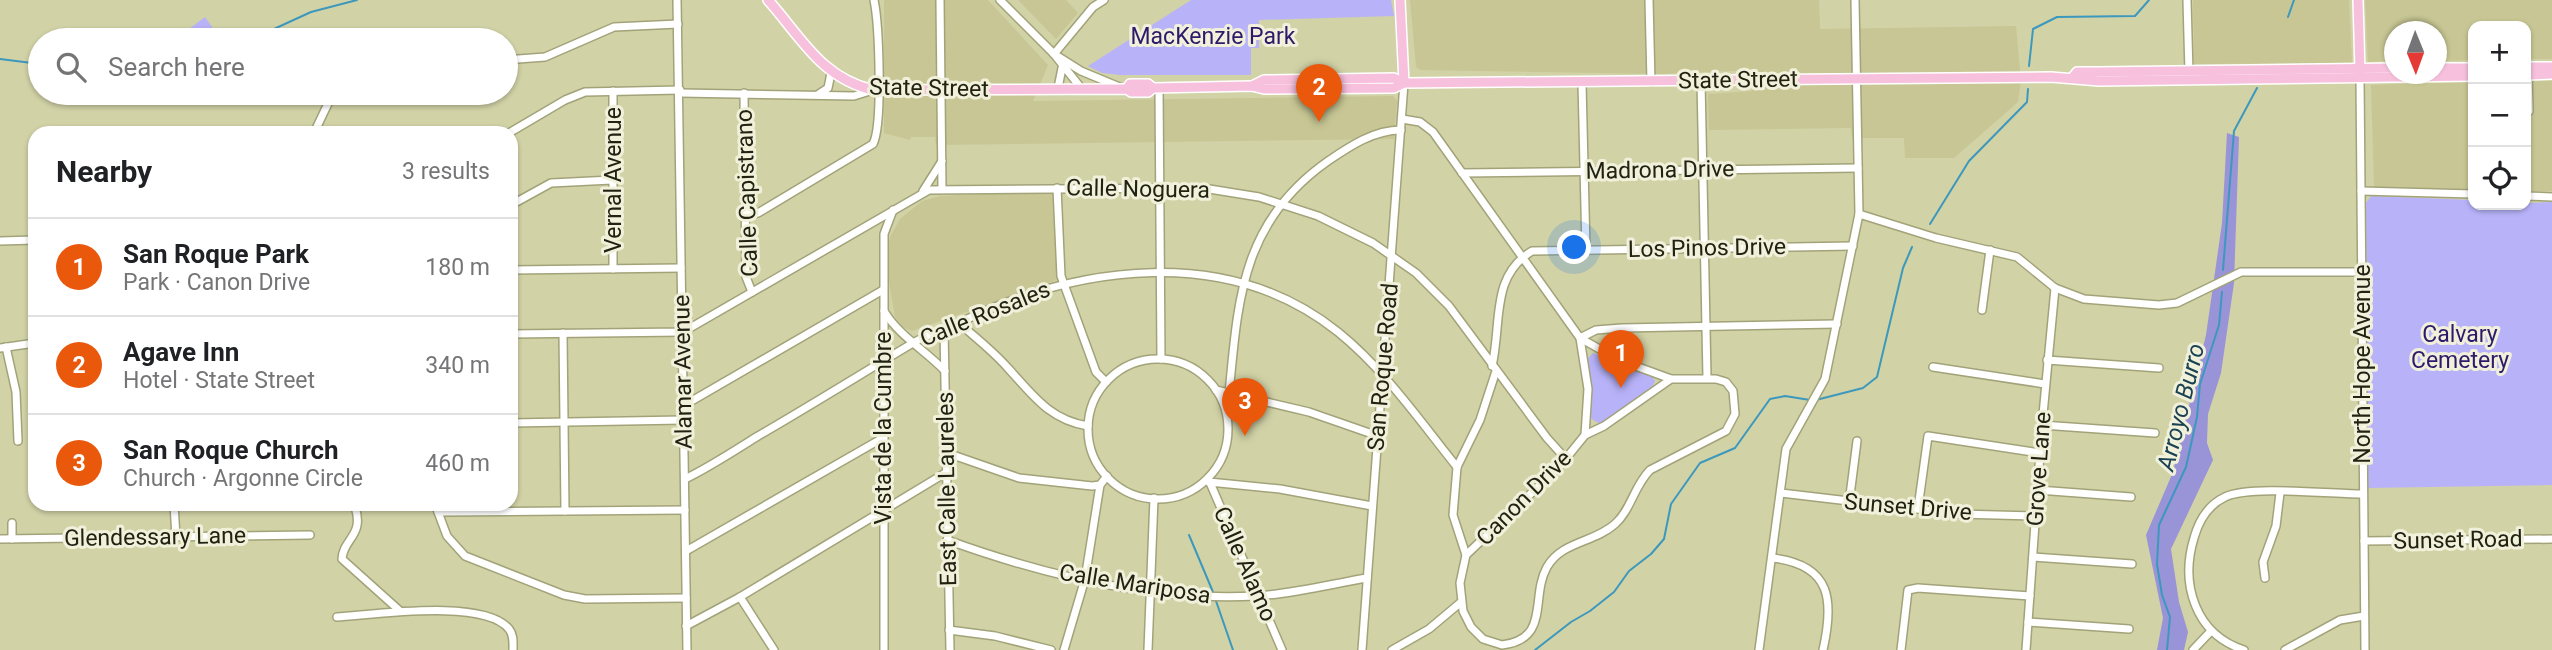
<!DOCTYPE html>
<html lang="en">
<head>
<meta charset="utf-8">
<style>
  :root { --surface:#fff; --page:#f6f6f6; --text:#202124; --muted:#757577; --line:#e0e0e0; --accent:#ea580c }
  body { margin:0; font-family:Roboto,sans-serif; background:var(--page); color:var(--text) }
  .controls { position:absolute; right:21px; top:21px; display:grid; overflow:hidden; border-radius:14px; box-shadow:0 2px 5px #0004 }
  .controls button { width:63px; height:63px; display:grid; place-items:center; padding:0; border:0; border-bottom:2px solid var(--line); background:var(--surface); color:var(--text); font:35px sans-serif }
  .compass { position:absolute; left:2384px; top:21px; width:63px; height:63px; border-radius:50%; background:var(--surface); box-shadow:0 2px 5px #0004; rotate:179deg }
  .you { position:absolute; left:1575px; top:248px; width:24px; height:24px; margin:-18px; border:5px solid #fff; border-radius:50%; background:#1a73e8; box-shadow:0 0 0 10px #1a73e833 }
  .badge { display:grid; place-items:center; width:46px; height:46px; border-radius:50%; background:var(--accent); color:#fff; font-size:23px; font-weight:700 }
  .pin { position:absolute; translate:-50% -58px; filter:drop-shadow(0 2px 4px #0008) }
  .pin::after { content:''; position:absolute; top:37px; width:24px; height:21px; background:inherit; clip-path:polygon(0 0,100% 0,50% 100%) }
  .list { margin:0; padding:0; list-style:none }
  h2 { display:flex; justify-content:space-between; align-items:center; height:91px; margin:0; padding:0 28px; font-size:30px }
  h2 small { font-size:23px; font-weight:400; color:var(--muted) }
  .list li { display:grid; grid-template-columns:46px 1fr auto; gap:21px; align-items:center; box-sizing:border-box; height:98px; padding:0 28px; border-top:2px solid var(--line) }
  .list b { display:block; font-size:26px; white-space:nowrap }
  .list p { margin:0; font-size:23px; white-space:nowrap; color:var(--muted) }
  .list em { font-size:23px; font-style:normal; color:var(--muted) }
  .icon { flex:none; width:38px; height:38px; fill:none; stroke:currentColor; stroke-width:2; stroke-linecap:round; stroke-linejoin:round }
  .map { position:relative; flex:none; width:2552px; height:650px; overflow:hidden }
  .search { position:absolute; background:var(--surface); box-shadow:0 2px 5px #0004; left:28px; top:28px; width:490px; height:77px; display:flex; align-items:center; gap:18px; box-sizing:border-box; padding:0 24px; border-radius:38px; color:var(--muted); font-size:26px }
  .panel { position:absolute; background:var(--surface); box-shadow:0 2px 5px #0004; left:28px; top:126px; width:490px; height:385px; border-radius:21px }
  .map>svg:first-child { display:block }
  .built { fill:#c7c694 }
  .green { fill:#b8b3f9 }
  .forest { fill:#9993d8 }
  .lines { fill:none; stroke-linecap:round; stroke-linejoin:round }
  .stream { stroke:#3c98bc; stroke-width:2 }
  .minor-casing { stroke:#a3a37a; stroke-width:10 }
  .major-casing { stroke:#fff; stroke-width:12 }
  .minor { stroke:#fff; stroke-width:7 }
  .major { stroke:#f7c1dd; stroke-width:9 }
  .labels { text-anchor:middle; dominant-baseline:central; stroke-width:6; stroke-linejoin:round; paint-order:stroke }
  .park-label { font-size:23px; fill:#2e1a6a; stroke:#f1f1db }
  .street-label { font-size:23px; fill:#222212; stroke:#f1f1db }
  .water-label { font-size:24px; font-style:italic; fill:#1a4252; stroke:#f1f1db }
</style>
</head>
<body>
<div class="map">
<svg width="2552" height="650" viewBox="0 0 2552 650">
  <rect width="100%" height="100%" fill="#d2d2a7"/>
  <g class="built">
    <path d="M884,0H988L1048,65L1033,101L1393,96L1397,101L1394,139L936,145L935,137H911L910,140L884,133Z"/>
    <path d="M1018,0H1066L1078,13L1056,39Z"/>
    <path d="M1410,0H1819L1820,29L2016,26L2021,81L2018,102L1954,158H1905L1904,138H1852L1851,128L1709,130L1708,94L1752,91L1753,70L1663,74L1420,70L1416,67Z"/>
    <path d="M2193,0H2349L2352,63L2194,64Z"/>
    <path d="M2365,0H2552V59H2526V26H2473V60L2437,61L2436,32H2394V61L2368,62Z"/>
    <rect x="2526" y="81" width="26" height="110"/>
    <path d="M2473,82V189L2374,187L2371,85Z"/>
    <path d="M1053,191L1057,280L912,331L903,327L895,317L886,264L890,237L900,219L922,201L940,196Z"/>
  </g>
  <g class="green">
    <path d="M1191,0H1391L1394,16L1259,20V48H1251V75H1120L1102,73L1088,66Z"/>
    <path d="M205,17L215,31L201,40H184L181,35Z"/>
    <path d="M2371,196L2473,200V205L2552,202V485L2368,488L2366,203Z"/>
    <path d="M1593,353L1651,375L1655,381L1652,387L1600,424L1590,418L1592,392L1588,358Z"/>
  </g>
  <path class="forest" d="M2227,133L2239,137L2234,283L2221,373L2208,414L2207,443L2213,460L2171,549L2179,602L2188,632L2184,650H2157L2163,618L2146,535L2173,472L2206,335L2222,223Z"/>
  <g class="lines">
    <g class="stream">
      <path d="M2288,17L2294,0"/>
      <path d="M250,40L311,12L357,0"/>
      <path d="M0,59L40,64"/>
      <path d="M2029,66L2033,29L2057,17L2135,16L2149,0"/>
      <path d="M1930,224L1969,161L2027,102L2028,89"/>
      <path d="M2223,270L2234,131L2257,88"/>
      <path d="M1816,400L1863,388L1877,377L1903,268L1912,247"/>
      <path d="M1189,535L1213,592"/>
      <path d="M1216,601L1233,650"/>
      <path d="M1535,650L1571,622L1590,611L1614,592L1629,571L1651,554L1664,539L1671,504L1700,463L1735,448L1770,399L1785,396L1810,400"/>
      <path d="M2167,650L2170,617L2162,595L2157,564L2159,525L2186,467L2197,417L2200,384L2219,325L2222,292"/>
    </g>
    <defs>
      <g id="minor">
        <path d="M677,0L687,650"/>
        <path d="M940,0L942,189"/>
        <path d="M1000,0L1054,54L1081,88"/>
        <path d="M1649,0L1651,82"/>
        <path d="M2187,0L2189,73"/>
        <path d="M1054,54L1081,71L1122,88"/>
        <path d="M1054,54L1093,7L1104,0"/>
        <path d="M506,60L545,57L614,27L678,24"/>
        <path d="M2528,71L2529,111"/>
        <path d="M2360,77L2365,650"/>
        <path d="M1701,81L1707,377"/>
        <path d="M1582,83L1586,250"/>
        <path d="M1058,88L1062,68"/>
        <path d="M1159,88L1161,359"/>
        <path d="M613,91V269"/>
        <path d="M680,93L854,96L873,90"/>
        <path d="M744,93L746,277L752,292"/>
        <path d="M819,94L828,88L831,73"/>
        <path d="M1402,119L1420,122L1433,132L1580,338L1619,360L1671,379H1716L1726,382L1733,391L1735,414L1726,431L1650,470C1634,486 1631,510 1615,524C1594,543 1562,541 1547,567C1530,597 1551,639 1502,645L1483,639L1471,627L1463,611L1460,583L1466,555L1559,467L1585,435L1604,426L1671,379"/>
        <path d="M314,133L333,93"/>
        <path d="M509,133L565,100L585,92L680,90"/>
        <path d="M1462,173L1858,168"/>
        <path d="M1057,188L1061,276L1096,372L1106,382"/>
        <path d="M923,191L942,161"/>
        <path d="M2361,191L2473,194"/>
        <path d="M2526,196L2552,197"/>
        <path d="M511,205L551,183L612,180"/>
        <path d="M1859,214L1936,238L2017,257L2055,288L2084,299L2159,305L2177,303L2241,272H2362"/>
        <path d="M745,215L758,213L873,144C883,125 879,24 874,0"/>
        <path d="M0,241L35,240"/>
        <path d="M511,270L681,268"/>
        <path d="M1982,310L1990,250"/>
        <path d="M884,311C899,336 925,350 945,371"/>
        <path d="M959,323C976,338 993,351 1007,367C1032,394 1049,420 1088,426"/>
        <path d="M944,329L950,650"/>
        <path d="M563,333L565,511"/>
        <path d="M511,334L683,332L929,190L1203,188L1259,197L1318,216L1373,243L1416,273L1449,306L1547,438L1565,458"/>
        <path d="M6,347L16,392L18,441"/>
        <path d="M0,348L35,343"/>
        <circle cx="1158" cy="429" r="70"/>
        <path d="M2047,360L2159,368"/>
        <path d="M1492,366C1502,324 1490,276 1532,251L1853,246"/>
        <path d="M1933,367L2045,384"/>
        <path d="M1216,390L1309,412L1378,436"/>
        <path d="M683,406L883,290"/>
        <path d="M1227,413C1238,312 1235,226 1328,161C1350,146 1374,130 1401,130"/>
        <path d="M511,423L683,420"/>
        <path d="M2042,425L2155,433"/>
        <path d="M1585,435L1588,389L1580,338L1596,330L1622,328L1837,324"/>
        <path d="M947,453L1019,478L1092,486L1100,485L1107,476"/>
        <path d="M1208,478L1282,650"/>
        <path d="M685,479C710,467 734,451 758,436C810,406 861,374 913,343C928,334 945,330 961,322C1079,265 1228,244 1338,332C1384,369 1420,421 1457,467"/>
        <path d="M1209,482L1280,489L1372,506"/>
        <path d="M2038,490L2131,497"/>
        <path d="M1781,493L1959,514L2036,516"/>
        <path d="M1849,503L1857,441"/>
        <path d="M174,504L176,537"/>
        <path d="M354,504C366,536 343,538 342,559L400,611"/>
        <path d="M435,504L447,536L465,556L564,595L585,599L686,598"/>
        <path d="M1918,508L1928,436L2040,453"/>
        <path d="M438,512L685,510"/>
        <path d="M0,539L310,535"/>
        <path d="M12,539V523"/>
        <path d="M947,540C1044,575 1152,602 1256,596C1293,594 1331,584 1367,578"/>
        <path d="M2364,541L2552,539"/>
        <path d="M686,551L881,439"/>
        <path d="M1466,555L1453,515L1457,467L1480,420L1496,371"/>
        <path d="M2033,557L2132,564"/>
        <path d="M1773,558C1832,565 1834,601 1823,650"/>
        <path d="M2265,578L2263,562L2276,526L2280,493"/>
        <path d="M740,597L774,650"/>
        <path d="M337,617C373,615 484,598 509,629C514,635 513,643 513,650"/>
        <path d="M2028,622L2129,629"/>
        <path d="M686,626L740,597L947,472"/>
        <path d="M949,630L995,636L1051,650"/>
        <path d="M884,650V234L893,210"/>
        <path d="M1064,650L1085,579L1100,485"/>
        <path d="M1148,650L1154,498"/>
        <path d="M1362,650L1404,83"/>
        <path d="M1392,650L1429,629L1460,603"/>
        <path d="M1759,650L1786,449L1825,379L1859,214L1855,0"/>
        <path d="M1901,650L1908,590L1918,588L2030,596"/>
        <path d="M2026,650L2042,425L2055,288"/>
        <path d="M2193,650L2211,631"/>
        <path d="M2244,650C2195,634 2180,584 2194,538C2199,520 2208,505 2225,497C2250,485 2332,494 2363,494"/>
        <path d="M2285,650L2340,620L2364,616"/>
      </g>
      <g id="major">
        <path d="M768,0C801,37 821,78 873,90L1127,89L1131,92H1148L1153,88"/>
        <path d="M1400,0L1404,83"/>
        <path d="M2358,0L2360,72"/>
        <path d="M2526,67H2552"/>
        <path d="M2436,68H2473"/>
        <path d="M2526,75L2552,74"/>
        <path d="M2073,77L2077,72H2098L2394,68"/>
        <path d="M1252,86L1264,80L1394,78L1404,83"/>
        <path d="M1127,89L1130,84H1148L1153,88L1252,86L1264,89L1394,88L1404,83L2051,77L2099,81L2473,76"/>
      </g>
    </defs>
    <use href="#minor" class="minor-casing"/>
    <use href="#major" class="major-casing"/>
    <use href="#minor" class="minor"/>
    <use href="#major" class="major"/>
  </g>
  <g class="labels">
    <g class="park-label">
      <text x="1213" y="36">MacKenzie Park</text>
      <text x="2460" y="334">Calvary<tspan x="2460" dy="26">Cemetery</tspan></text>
    </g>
    <g class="street-label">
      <text transform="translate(1738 80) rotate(-1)">State Street</text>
      <text transform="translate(929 88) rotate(1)">State Street</text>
      <text transform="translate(1660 170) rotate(-1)">Madrona Drive</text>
      <text transform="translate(613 180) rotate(-90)">Vernal Avenue</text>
      <text transform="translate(1138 189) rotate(1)">Calle Noguera</text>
      <text transform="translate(747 193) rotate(-92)">Calle Capistrano</text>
      <text transform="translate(1707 248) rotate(-1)">Los Pinos Drive</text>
      <text transform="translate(985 314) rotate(-22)">Calle Rosales</text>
      <text transform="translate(2362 364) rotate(-90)">North Hope Avenue</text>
      <text transform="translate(1383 367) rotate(-85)">San Roque Road</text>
      <text transform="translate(683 372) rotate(-91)">Alamar Avenue</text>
      <text transform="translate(883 428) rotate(-90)">Vista de la Cumbre</text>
      <text transform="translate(2039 469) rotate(-86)">Grove Lane</text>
      <text transform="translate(947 489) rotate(-91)">East Calle Laureles</text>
      <text transform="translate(1524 498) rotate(-45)">Canon Drive</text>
      <text transform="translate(1908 507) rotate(5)">Sunset Drive</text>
      <text transform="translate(155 537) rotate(-1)">Glendessary Lane</text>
      <text transform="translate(2458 540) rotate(-1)">Sunset Road</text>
      <text transform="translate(1245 564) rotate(66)">Calle Alamo</text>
      <text transform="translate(1135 584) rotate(9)">Calle Mariposa</text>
    </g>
    <g class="water-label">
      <text transform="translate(2181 407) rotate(-76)">Arroyo Burro</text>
    </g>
  </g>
</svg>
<div class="controls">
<button>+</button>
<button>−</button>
<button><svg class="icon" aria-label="locate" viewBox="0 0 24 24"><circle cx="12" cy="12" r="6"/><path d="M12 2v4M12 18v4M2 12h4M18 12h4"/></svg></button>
</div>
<svg class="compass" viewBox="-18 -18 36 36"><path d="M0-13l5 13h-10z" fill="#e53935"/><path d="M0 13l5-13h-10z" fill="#757577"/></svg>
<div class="you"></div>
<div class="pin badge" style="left:1621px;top:388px">1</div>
<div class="pin badge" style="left:1319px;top:122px">2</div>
<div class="pin badge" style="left:1245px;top:436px">3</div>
<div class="search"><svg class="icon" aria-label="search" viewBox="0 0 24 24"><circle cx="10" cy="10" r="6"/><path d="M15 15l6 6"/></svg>Search here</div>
<section class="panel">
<h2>Nearby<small>3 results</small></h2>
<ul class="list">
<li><span class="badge">1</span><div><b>San Roque Park</b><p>Park · Canon Drive</p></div><em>180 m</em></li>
<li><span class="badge">2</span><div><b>Agave Inn</b><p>Hotel · State Street</p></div><em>340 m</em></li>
<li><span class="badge">3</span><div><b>San Roque Church</b><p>Church · Argonne Circle</p></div><em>460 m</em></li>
</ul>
</section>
</div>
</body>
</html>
